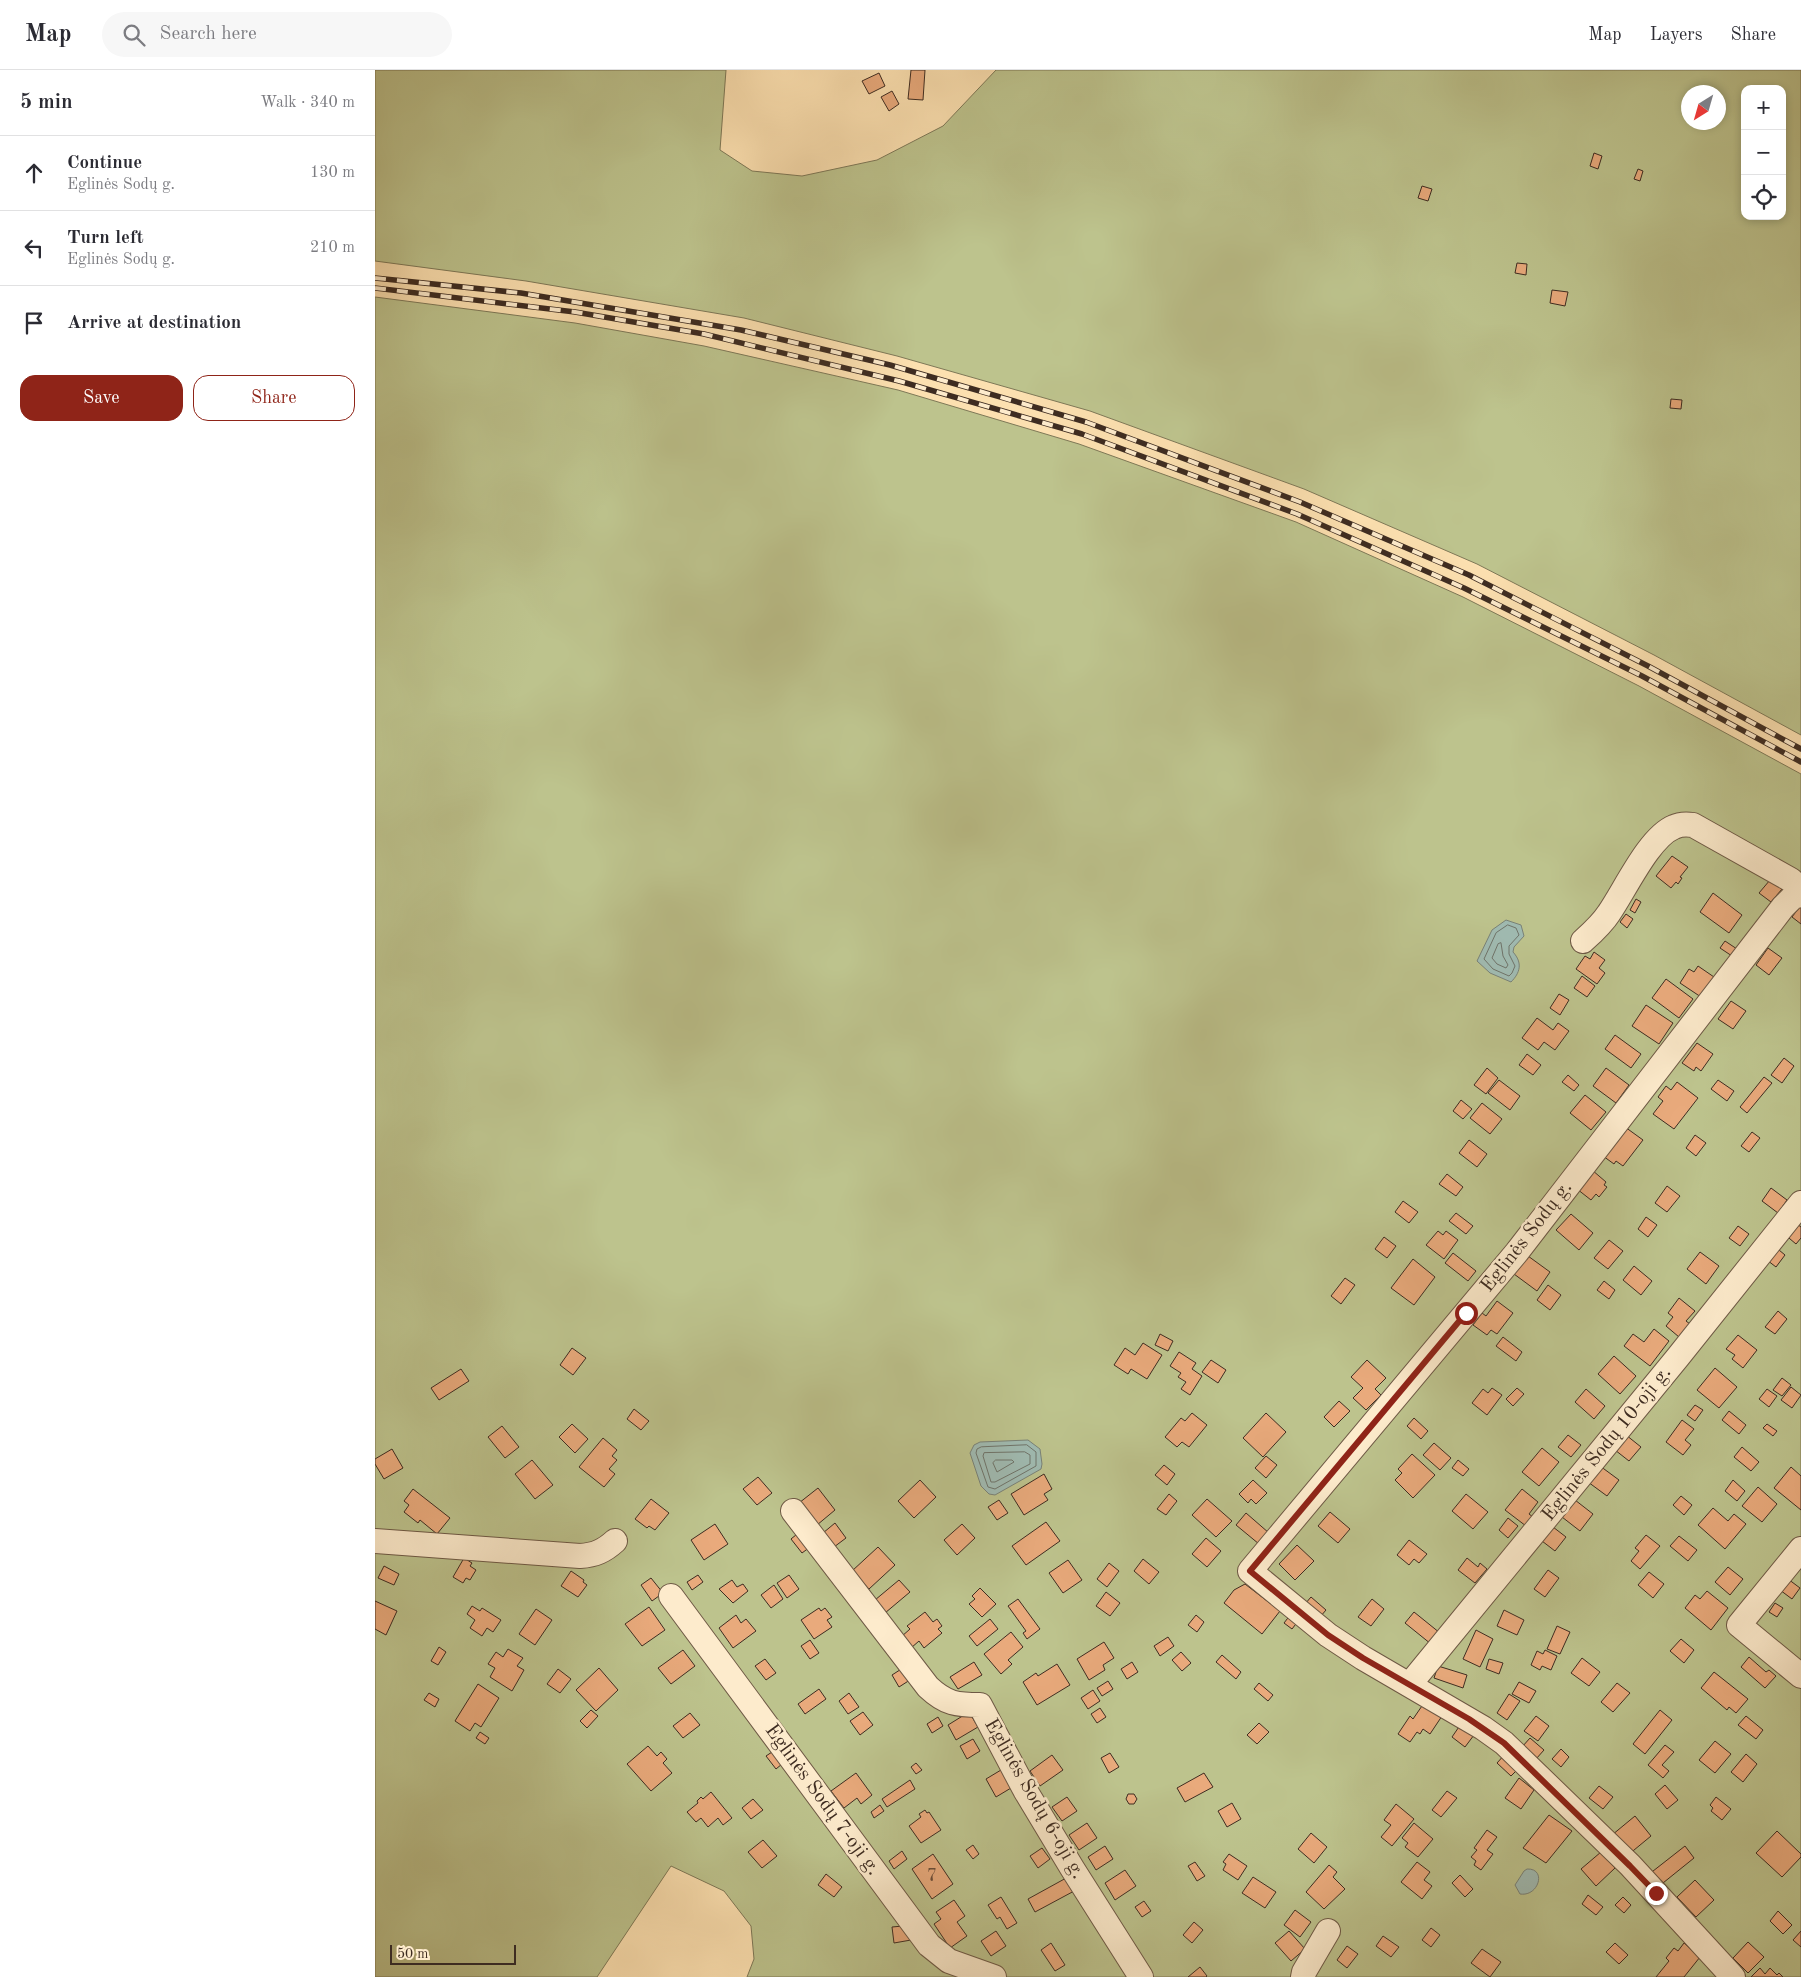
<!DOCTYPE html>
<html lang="en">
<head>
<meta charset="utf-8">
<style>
  :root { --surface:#fff; --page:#f7f7f7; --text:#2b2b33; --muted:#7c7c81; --line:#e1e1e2; --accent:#8f2418 }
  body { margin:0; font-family:"Old Standard TT",serif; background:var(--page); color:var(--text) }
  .controls { position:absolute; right:15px; top:15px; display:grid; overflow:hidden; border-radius:10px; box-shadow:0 2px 8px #0003 }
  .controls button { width:45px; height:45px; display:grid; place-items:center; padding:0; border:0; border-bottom:1px solid var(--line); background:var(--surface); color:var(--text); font:25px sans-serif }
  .compass { position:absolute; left:1306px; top:15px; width:45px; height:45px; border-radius:50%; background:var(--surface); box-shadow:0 2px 8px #0003; rotate:217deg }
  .scale { position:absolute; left:15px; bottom:12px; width:126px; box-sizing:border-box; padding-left:5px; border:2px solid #3e2c21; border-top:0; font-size:14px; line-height:18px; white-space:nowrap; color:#3e2c21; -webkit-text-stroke:4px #fdebcc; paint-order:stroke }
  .stop { position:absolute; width:15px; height:15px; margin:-11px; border:4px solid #8f2418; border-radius:50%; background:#fff }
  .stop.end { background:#8f2418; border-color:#fff; box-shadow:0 1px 5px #0008 }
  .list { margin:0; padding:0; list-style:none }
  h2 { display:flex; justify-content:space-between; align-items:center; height:65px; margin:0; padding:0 20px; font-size:21px }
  h2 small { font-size:16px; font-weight:400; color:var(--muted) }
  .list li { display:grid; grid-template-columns:32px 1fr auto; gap:15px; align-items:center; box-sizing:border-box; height:75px; padding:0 20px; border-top:1px solid var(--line) }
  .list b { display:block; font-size:19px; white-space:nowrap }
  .list p { margin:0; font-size:16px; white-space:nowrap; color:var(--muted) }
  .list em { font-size:16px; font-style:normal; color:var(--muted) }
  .actions { display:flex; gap:10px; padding:15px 20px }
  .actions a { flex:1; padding:11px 0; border:1px solid var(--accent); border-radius:15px; text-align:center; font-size:18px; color:var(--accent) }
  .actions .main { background:var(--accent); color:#fff }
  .icon { flex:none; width:28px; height:28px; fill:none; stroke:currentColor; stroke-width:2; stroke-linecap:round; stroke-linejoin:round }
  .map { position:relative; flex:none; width:1426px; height:1907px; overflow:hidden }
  header { display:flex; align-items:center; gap:30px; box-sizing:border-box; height:70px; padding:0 25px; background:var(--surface); border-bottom:1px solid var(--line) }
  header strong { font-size:24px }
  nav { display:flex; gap:28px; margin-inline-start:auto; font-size:18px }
  .search { width:350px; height:45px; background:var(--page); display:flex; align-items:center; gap:12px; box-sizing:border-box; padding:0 18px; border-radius:28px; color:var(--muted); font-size:19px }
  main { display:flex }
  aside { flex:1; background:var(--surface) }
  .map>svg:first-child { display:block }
  .green { fill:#bdc38d; stroke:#7e7857; fill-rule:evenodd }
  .water { fill:#a0bbb2; stroke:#798278 }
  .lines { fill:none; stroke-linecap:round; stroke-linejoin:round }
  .shore { stroke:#6f746a; stroke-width:1 }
  .building { fill:#e9aa7c; stroke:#3e2c21 }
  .minor-casing { stroke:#6e5945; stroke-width:26 }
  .minor { stroke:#fdebcc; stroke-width:24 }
  .rail-casing { stroke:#3e2c21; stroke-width:5.5 }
  .rail { stroke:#fdebcc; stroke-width:4; stroke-dasharray:11; stroke-linecap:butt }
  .route { stroke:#8f2418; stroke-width:6 }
  .labels { text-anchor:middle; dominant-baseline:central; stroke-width:5; stroke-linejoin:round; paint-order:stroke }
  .number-label { font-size:18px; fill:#694c38 }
  .street-label { font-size:20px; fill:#3e2c21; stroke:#fdebcc }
</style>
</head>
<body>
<header>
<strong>Map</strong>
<div class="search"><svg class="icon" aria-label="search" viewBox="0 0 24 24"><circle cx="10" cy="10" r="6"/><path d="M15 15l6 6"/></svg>Search here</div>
<nav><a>Map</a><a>Layers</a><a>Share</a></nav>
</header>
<main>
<aside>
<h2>5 min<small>Walk · 340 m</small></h2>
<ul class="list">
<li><svg class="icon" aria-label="ahead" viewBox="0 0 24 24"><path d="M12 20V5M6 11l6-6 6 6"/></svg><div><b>Continue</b><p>Eglinės Sodų g.</p></div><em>130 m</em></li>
<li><svg class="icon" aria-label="left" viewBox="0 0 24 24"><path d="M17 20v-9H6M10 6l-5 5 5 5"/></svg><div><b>Turn left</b><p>Eglinės Sodų g.</p></div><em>210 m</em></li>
<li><svg class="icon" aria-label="arrive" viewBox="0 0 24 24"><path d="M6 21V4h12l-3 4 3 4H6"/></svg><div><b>Arrive at destination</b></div></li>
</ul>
<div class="actions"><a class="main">Save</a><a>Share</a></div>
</aside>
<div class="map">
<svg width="1426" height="1907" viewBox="0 0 1426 1907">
  <rect width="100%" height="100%" fill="#fce0b0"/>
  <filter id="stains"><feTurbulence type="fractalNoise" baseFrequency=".004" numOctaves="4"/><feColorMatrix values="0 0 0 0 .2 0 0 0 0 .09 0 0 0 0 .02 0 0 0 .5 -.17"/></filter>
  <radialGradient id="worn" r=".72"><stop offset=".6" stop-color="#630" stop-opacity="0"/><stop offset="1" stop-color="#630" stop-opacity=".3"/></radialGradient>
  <g class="green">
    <path d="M0,0H351L345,80L377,101L427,106L502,90L568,56L621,0H1426V665L1279,585L1102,494L929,419L715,341L522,286L369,248L151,211L0,191ZM1370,19H1407V146H1370ZM1314,22H1344V52H1314Z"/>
    <path d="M0,227L200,253L329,276L523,320L704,374L921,452L1088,527L1264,616L1426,704V1907H372L379,1889L376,1856L349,1821L296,1796L222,1907H0Z"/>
  </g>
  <g class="water">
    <path d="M1131,850L1146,855L1149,866L1139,877L1138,882C1148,893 1145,903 1136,912L1115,903L1102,891L1117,860Z"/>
    <path d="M653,1370L665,1379L667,1394L666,1399L620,1425L614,1424L606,1416L595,1383L599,1375L605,1372Z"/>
    <path d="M1152,1799C1172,1798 1164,1827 1145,1824L1140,1815L1149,1801Z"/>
  </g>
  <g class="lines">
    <g class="shore">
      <path d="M1133,855L1141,858L1144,865L1134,876V884L1140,896L1137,903L1134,906L1118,899L1109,889L1121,863Z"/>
      <path d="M1126,873L1128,886L1133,895L1131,898L1122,894L1117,888L1123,874Z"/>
      <path d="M652,1375L661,1382V1396L620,1419L613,1417L601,1383L602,1379L606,1377Z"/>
      <path d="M650,1382L655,1385V1394L620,1412H616L608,1386L609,1383Z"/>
      <path d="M621,1390H637L639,1392L622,1402L618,1393Z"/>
    </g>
  </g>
  <g class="building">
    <path d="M536,0H550L548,30L533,29Z"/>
    <path d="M504,3L510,16L494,24L487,11Z"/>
    <path d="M517,21L524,34L514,41L506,27Z"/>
    <path d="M1219,83L1227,86L1223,99L1215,96Z"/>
    <path d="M1263,99L1268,101L1265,111L1259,109Z"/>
    <path d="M1047,116L1057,119L1053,131L1043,128Z"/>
    <path d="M1142,193L1152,194L1151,205L1140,203Z"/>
    <path d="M1177,220L1193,222L1190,236L1175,233Z"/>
    <path d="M1296,329L1307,330L1306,339L1295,338Z"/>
    <path d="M1297,786L1313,797L1305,807L1307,808L1303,814L1301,812L1296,818L1281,806Z"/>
    <path d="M1395,810L1407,819L1396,832L1384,823Z"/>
    <path d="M1338,823L1367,845L1354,863L1325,842Z"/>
    <path d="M1261,829L1266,832L1260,843L1255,840Z"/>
    <path d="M1426,835V854L1417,847Z"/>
    <path d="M1251,844L1258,849L1252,858L1245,852Z"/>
    <path d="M1350,871L1362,879L1357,886L1345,878Z"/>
    <path d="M1393,878L1407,888L1394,905L1381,895Z"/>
    <path d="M1219,882L1230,890L1224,898L1230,903L1222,914L1201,899L1210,886L1215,889Z"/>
    <path d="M1323,896L1339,907L1326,927L1305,913L1314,899L1319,902Z"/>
    <path d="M1207,906L1220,916L1212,927L1199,918Z"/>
    <path d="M1291,909L1318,929L1304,948L1277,928Z"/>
    <path d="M1184,924L1194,930L1185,945L1175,938Z"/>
    <path d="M1356,931L1371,941L1358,959L1343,949Z"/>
    <path d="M1271,935L1298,953L1284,974L1257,956Z"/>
    <path d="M1162,948L1178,960L1183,953L1194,961L1180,980L1169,972L1163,980L1147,968Z"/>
    <path d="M1240,965L1266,984L1256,998L1230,979Z"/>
    <path d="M1322,973L1338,984L1326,1001L1321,997L1319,1001L1307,993Z"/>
    <path d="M1152,984L1166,995L1158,1005L1144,995Z"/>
    <path d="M1409,988L1419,996L1407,1013L1396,1005Z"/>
    <path d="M1112,998L1123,1008L1111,1024L1099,1015Z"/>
    <path d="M1231,998L1254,1015L1241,1033L1218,1016Z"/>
    <path d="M1193,1005L1204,1015L1199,1021L1187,1012Z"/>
    <path d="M1389,1007L1397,1013L1372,1043L1365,1037Z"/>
    <path d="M1124,1010L1145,1026L1135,1040L1113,1023Z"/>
    <path d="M1343,1010L1359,1021L1352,1031L1336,1019Z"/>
    <path d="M1302,1012L1323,1028L1299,1059L1278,1044L1288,1031L1283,1027L1291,1016L1296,1020Z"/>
    <path d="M1210,1025L1231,1042L1216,1060L1195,1043Z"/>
    <path d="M1086,1030L1097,1039L1088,1049L1078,1041Z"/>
    <path d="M1107,1033L1127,1049L1115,1064L1095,1048Z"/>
    <path d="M1250,1057L1268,1070L1248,1096L1241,1091L1239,1094L1228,1086Z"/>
    <path d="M1377,1062L1385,1068L1374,1082L1366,1076Z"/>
    <path d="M1320,1065L1331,1073L1321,1086L1311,1078Z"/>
    <path d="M1094,1070L1112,1084L1102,1097L1084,1083Z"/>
    <path d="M1217,1100L1231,1112L1229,1115L1232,1117L1224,1127L1221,1124L1216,1130L1202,1119Z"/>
    <path d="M1072,1104L1088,1117L1081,1126L1064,1114Z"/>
    <path d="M1292,1116L1305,1126L1292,1142L1280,1133Z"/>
    <path d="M1396,1118L1412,1130L1403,1143L1387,1131Z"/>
    <path d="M1028,1131L1043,1142L1034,1153L1020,1142Z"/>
    <path d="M1081,1143L1098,1156L1091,1164L1074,1151Z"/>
    <path d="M1196,1144L1218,1163L1204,1180L1181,1160Z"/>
    <path d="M1271,1147L1282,1155L1273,1167L1263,1159Z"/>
    <path d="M1418,1151L1426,1157V1168L1421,1174L1408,1163Z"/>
    <path d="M1363,1156L1374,1164L1365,1176L1354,1168Z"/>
    <path d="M1063,1161L1068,1165L1071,1161L1083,1170L1069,1189L1051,1175Z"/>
    <path d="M1009,1167L1021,1176L1012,1188L1000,1179Z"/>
    <path d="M1234,1170L1248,1181L1233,1199L1219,1188Z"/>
    <path d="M1398,1175L1410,1185L1401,1197L1388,1187Z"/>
    <path d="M1325,1182L1344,1196L1331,1214L1312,1199Z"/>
    <path d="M1078,1183L1101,1201L1093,1211L1070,1193Z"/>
    <path d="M1153,1186L1175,1202L1162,1221L1139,1204Z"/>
    <path d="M1038,1189L1060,1207L1039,1235L1016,1218Z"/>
    <path d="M1259,1196L1277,1211L1266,1225L1248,1210Z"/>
    <path d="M970,1208L980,1215L966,1234L956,1226Z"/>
    <path d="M1229,1211L1240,1220L1234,1229L1222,1220Z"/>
    <path d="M1173,1215L1186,1225L1175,1240L1162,1230Z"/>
    <path d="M1304,1228L1320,1241L1311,1251L1315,1254L1304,1267L1291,1256L1298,1247L1293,1243Z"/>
    <path d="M1122,1231L1138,1243L1122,1264L1116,1260L1112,1265L1098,1255L1107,1243L1111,1246Z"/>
    <path d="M1403,1241L1412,1249L1400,1264L1390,1257Z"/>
    <path d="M1279,1259L1294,1271L1275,1296L1249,1276L1258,1264L1269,1272Z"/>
    <path d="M785,1264L798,1271L793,1281L780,1275Z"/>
    <path d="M1363,1265L1382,1280L1368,1298L1357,1289L1360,1285L1351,1279Z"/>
    <path d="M1128,1267L1147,1282L1141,1291L1121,1276Z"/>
    <path d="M768,1273L787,1285L772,1309L756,1299L753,1304L739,1295L750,1278L760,1285Z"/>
    <path d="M197,1278L211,1288L198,1305L185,1295Z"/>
    <path d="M804,1282L821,1293L817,1299L827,1306L815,1325L806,1319L811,1312L803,1307L806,1303L795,1296Z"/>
    <path d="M1239,1286L1261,1306L1245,1324L1223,1304Z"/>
    <path d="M836,1290L851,1300L843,1313L827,1302Z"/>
    <path d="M992,1290L1011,1308L1000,1319L1006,1325L991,1340L978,1328L988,1318L976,1307Z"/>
    <path d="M1340,1298L1362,1317L1344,1338L1322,1320Z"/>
    <path d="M86,1299L94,1311L64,1330L56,1318Z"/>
    <path d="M1407,1308L1416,1315L1407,1326L1398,1320Z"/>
    <path d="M1416,1317L1426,1325L1417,1338L1406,1330Z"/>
    <path d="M1117,1318L1127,1325L1112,1345L1097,1333L1108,1319L1113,1323Z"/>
    <path d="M1142,1318L1149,1324L1138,1336L1131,1329Z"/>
    <path d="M1211,1319L1230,1336L1219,1349L1200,1332Z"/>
    <path d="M1392,1319L1402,1326L1394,1337L1384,1329Z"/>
    <path d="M964,1331L975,1341L959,1357L949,1347Z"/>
    <path d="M1320,1335L1328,1340L1320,1351L1312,1345Z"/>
    <path d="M259,1339L274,1351L266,1360L252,1349Z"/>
    <path d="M1354,1341L1371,1355L1364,1364L1347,1350Z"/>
    <path d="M817,1343L832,1355L814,1377L807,1372L802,1377L790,1367L806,1348L810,1351Z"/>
    <path d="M891,1343L911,1362L888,1387L868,1368Z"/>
    <path d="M1039,1348L1053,1361L1046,1369L1032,1356Z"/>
    <path d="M1307,1350L1319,1359L1310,1370L1316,1375L1308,1385L1291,1372Z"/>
    <path d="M197,1354L213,1369L200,1383L184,1367Z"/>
    <path d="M1392,1354L1402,1361L1398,1366L1388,1358Z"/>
    <path d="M127,1356L144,1377L130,1388L113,1367Z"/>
    <path d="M1193,1365L1206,1375L1196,1387L1183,1377Z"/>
    <path d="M1251,1365L1266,1377L1254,1391L1240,1380Z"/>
    <path d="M228,1368L242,1380L237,1386L242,1390L234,1399L240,1404L229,1417L204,1397Z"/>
    <path d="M1059,1373L1076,1388L1065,1400L1048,1385Z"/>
    <path d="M1367,1377L1384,1392L1376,1401L1359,1387Z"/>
    <path d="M1167,1378L1184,1392L1164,1416L1147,1402Z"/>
    <path d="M17,1379L28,1398L9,1409L0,1394V1389Z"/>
    <path d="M1037,1384L1060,1405L1038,1428L1020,1410L1027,1403L1023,1399Z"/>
    <path d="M891,1386L902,1395L891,1408L880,1398Z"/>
    <path d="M157,1390L178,1415L160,1429L140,1404Z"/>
    <path d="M1083,1390L1094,1399L1088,1406L1077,1398Z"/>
    <path d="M789,1395L800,1404L792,1415L780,1405Z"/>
    <path d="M1225,1396L1244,1410L1232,1426L1213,1412Z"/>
    <path d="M1416,1397L1426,1406V1440L1399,1418Z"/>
    <path d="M669,1404L677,1419L669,1424L673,1430L649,1445L636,1424Z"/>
    <path d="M383,1407L397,1423L382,1435L368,1419Z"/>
    <path d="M545,1410L561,1427L539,1448L523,1431Z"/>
    <path d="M878,1410L892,1423L881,1434L876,1429L873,1433L864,1424Z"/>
    <path d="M1358,1410L1370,1421L1362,1431L1350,1421Z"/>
    <path d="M1383,1417L1402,1434L1387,1452L1367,1436Z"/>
    <path d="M443,1418L460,1440L442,1455L424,1433Z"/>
    <path d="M38,1419L75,1448L62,1464L45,1450L43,1453L29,1442L34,1435L29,1431Z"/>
    <path d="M1147,1419L1163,1432L1154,1444L1158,1447L1151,1456L1130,1440Z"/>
    <path d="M794,1424L802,1431L791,1445L782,1439Z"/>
    <path d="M1091,1424L1113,1442L1098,1459L1077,1441Z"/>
    <path d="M1306,1426L1317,1435L1309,1445L1298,1435Z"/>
    <path d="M276,1429L294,1443L280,1460L274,1456L272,1458L260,1449Z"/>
    <path d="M832,1429L857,1451L841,1467L817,1445Z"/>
    <path d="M624,1430L633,1443L622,1450L613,1437Z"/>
    <path d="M1200,1430L1218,1444L1205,1461L1187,1447Z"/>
    <path d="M1338,1438L1353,1451L1359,1444L1371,1454L1350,1479L1323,1455Z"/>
    <path d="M955,1442L975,1459L963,1473L943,1456Z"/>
    <path d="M871,1443L894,1463L884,1474L861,1455Z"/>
    <path d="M1133,1448L1143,1456L1133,1468L1124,1460Z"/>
    <path d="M671,1452L685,1471L651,1495L637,1476Z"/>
    <path d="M460,1453L471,1468L459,1477L448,1463Z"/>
    <path d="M340,1454L353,1474L329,1490L316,1470Z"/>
    <path d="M587,1454L600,1468L582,1485L569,1470Z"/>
    <path d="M1178,1457L1191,1467L1180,1481L1167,1471Z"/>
    <path d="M427,1460L439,1474L427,1483L416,1469Z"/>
    <path d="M1271,1465L1285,1476L1265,1499L1256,1491L1264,1481L1260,1478Z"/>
    <path d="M1304,1466L1322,1480L1313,1491L1295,1476Z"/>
    <path d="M831,1468L846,1481L832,1497L817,1484Z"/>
    <path d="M1034,1470L1052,1484L1044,1493L1039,1489L1034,1495L1022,1485Z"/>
    <path d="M922,1475L939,1491L920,1510L904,1494Z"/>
    <path d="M503,1477L520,1495L494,1519L477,1501Z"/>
    <path d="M89,1488L97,1493L95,1496L101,1500L95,1510L91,1508L88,1513L78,1507Z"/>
    <path d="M1092,1488L1103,1497L1105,1493L1112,1499L1100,1513L1083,1500Z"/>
    <path d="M768,1489L784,1502L774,1514L759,1501Z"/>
    <path d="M693,1490L707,1510L688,1523L674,1503Z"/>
    <path d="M734,1493L744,1501L732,1517L722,1509Z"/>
    <path d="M9,1496L24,1504L19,1515L3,1508Z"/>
    <path d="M1353,1497L1368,1509L1355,1525L1340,1512Z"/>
    <path d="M1173,1500L1184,1508L1170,1527L1159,1519Z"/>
    <path d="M196,1501L209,1510L208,1512L212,1515L203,1527L186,1516Z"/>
    <path d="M1274,1502L1289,1514L1278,1528L1263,1515Z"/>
    <path d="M323,1505L328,1512L317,1520L312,1512Z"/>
    <path d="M414,1505L424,1519L412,1528L402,1513Z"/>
    <path d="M276,1508L288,1523L277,1531L266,1515Z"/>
    <path d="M1413,1509L1425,1518L1417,1529L1405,1520Z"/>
    <path d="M357,1510L362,1517L368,1514L373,1521L358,1533L344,1519Z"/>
    <path d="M524,1510L535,1522L510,1543L500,1530Z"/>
    <path d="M870,1514L905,1541L887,1564L849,1533L859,1520Z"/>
    <path d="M399,1515L408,1529L396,1538L386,1525Z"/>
    <path d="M605,1518L621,1534L607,1547L594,1534L600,1529L597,1526Z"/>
    <path d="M1332,1521L1353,1538L1336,1560L1310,1538L1320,1525L1325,1529Z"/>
    <path d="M731,1522L745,1533L735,1546L721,1536Z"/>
    <path d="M936,1527L951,1540L945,1547L930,1534Z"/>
    <path d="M643,1529L665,1559L652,1569L648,1563L651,1561L633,1536Z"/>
    <path d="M997,1529L1009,1539L996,1556L983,1547Z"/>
    <path d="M0,1531L22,1541L11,1565L0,1559Z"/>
    <path d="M1400,1533L1408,1538L1402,1547L1394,1542Z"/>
    <path d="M97,1536L105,1541L107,1538L126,1550L118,1562L112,1558L107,1566L95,1558L100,1550L92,1544Z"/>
    <path d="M274,1537L290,1560L267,1576L250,1554Z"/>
    <path d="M444,1538L446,1541L450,1538L457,1547L452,1550L457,1557L439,1569L426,1550Z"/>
    <path d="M161,1539L177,1550L160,1575L144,1564Z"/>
    <path d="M1129,1540L1149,1550L1142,1565L1122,1556Z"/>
    <path d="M550,1542L558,1552L562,1549L567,1556L563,1559L567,1563L549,1578L544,1571L536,1578L526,1567L535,1559L532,1556Z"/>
    <path d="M1039,1542L1065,1563L1056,1574L1030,1553Z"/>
    <path d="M916,1544L924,1550L917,1559L909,1553Z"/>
    <path d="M361,1545L366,1553L371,1549L381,1561L358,1578L344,1558Z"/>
    <path d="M821,1545L829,1552L822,1562L813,1555Z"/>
    <path d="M615,1549L623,1559L602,1576L594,1566Z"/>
    <path d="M1182,1556L1195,1562L1185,1584L1172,1579Z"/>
    <path d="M1101,1560L1118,1569L1105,1597L1088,1589Z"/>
    <path d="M636,1562L648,1577L633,1590L637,1594L626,1604L609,1584Z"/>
    <path d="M793,1567L799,1576L785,1586L779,1576Z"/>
    <path d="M1306,1569L1319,1580L1309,1593L1295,1581Z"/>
    <path d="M435,1570L444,1583L435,1589L426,1576Z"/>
    <path d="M729,1572L739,1588L728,1595L730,1600L714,1610L702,1589Z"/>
    <path d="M64,1577L71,1582L63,1595L56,1591Z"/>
    <path d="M133,1579L148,1588L142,1596L149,1600L137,1621L115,1607L120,1598L113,1594L121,1582L128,1587Z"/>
    <path d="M308,1580L320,1596L296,1614L283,1598Z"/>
    <path d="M1170,1580L1182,1586L1176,1600L1167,1596L1165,1600L1156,1595L1162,1581L1168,1584Z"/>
    <path d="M806,1582L816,1593L807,1601L797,1590Z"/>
    <path d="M847,1585L866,1602L861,1609L841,1592Z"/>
    <path d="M1374,1587L1391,1602L1394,1600L1401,1606L1390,1618L1366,1597Z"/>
    <path d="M1207,1588L1225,1602L1214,1616L1196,1603Z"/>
    <path d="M390,1589L401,1603L391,1610L380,1596Z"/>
    <path d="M1114,1589L1128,1593L1124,1604L1111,1599Z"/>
    <path d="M599,1592L607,1605L583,1619L575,1607Z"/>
    <path d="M757,1592L763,1602L752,1609L746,1599Z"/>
    <path d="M682,1594L695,1615L662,1635L648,1612L661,1603L663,1606Z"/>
    <path d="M531,1596L538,1608L524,1617L517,1605Z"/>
    <path d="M1063,1596L1092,1605L1088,1618L1059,1608Z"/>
    <path d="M224,1598L243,1620L221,1641L201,1620Z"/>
    <path d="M183,1599L196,1609L185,1623L172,1614Z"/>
    <path d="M1339,1602L1373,1629L1361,1643L1354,1637L1352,1640L1326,1618Z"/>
    <path d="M733,1611L738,1619L727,1626L722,1618Z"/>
    <path d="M1144,1612L1161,1621L1154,1633L1137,1624Z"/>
    <path d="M884,1613L898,1625L893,1631L879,1619Z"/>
    <path d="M1242,1613L1255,1623L1238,1642L1226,1632Z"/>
    <path d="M103,1614L124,1628L106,1657L100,1653L95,1661L80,1651Z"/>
    <path d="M444,1619L451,1629L430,1644L423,1634Z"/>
    <path d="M718,1620L725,1631L713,1639L706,1628Z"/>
    <path d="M54,1623L64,1629L60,1637L49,1630Z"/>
    <path d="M474,1623L484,1637L473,1644L464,1631Z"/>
    <path d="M1134,1624L1145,1631L1132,1650L1122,1643Z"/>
    <path d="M1049,1633L1067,1646L1055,1664L1048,1659L1045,1664L1042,1662L1035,1672L1023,1664L1035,1646L1038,1649Z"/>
    <path d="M725,1638L731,1647L722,1653L716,1644Z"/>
    <path d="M216,1640L223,1646L212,1658L205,1651Z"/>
    <path d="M1285,1640L1297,1650L1270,1684L1258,1674Z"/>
    <path d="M488,1642L498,1655L485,1665L475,1651Z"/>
    <path d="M594,1642L603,1657L581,1670L573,1655Z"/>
    <path d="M315,1643L325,1655L308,1668L298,1656Z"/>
    <path d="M1161,1646L1174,1656L1163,1671L1149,1661Z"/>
    <path d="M1371,1646L1388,1660L1381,1669L1363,1655Z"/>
    <path d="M563,1647L568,1656L557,1663L552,1654Z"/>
    <path d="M1088,1651L1102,1661L1090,1677L1077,1667Z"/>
    <path d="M884,1653L894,1662L882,1674L872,1665Z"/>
    <path d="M105,1662L114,1668L110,1674L101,1668Z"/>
    <path d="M1155,1668L1169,1680L1161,1689L1147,1677Z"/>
    <path d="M598,1669L605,1681L592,1689L585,1676Z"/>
    <path d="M1340,1671L1356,1684L1340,1703L1324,1690Z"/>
    <path d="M1290,1675L1299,1682L1287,1695L1294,1701L1288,1708L1273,1695Z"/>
    <path d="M273,1676L282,1686L286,1682L292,1689L288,1693L297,1703L276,1721L252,1694Z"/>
    <path d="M1186,1679L1194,1687L1186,1697L1177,1689Z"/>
    <path d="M397,1682L407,1694L401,1699L391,1686Z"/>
    <path d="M735,1683L744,1697L734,1703L726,1688Z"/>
    <path d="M1131,1683L1146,1696L1136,1706L1122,1693Z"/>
    <path d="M1371,1684L1382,1694L1368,1712L1356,1702Z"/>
    <path d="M677,1685L688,1700L665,1716L655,1701Z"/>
    <path d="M541,1693L547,1700L541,1704L536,1697Z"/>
    <path d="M626,1700L636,1718L621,1727L611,1709Z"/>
    <path d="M481,1703L497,1725L486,1734L482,1728L469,1738L456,1721Z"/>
    <path d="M829,1703L838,1717L810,1732L802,1718Z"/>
    <path d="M1144,1708L1159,1720L1146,1739L1130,1728Z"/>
    <path d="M535,1710L540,1719L512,1737L507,1729Z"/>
    <path d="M1290,1715L1303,1730L1292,1739L1280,1724Z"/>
    <path d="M1224,1716L1238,1727L1228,1739L1214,1728Z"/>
    <path d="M1072,1721L1082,1728L1066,1747L1057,1740Z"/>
    <path d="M336,1722L357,1748L348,1755L343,1748L333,1757L326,1748L321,1752L312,1742L323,1733L322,1731L326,1727L328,1729Z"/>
    <path d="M753,1724H759L762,1729L759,1734H754L751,1729Z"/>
    <path d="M692,1727L702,1741L687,1751L677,1737Z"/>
    <path d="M1341,1727L1356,1739L1347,1750L1336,1741L1338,1738L1335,1735Z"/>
    <path d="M378,1729L388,1740L376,1749L367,1738Z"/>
    <path d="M857,1733L866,1749L852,1757L843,1741Z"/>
    <path d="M1021,1734L1039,1749L1017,1776L1006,1767L1016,1755L1009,1750Z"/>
    <path d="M505,1735L509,1741L499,1748L496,1742Z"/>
    <path d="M550,1740L552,1743L554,1742L566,1760L546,1773L534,1756L546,1747L544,1744Z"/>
    <path d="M1174,1745L1197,1761L1171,1793L1148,1778Z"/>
    <path d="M1260,1746L1276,1766L1253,1785L1237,1765Z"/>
    <path d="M712,1753L722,1768L704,1780L694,1765Z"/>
    <path d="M1039,1753L1058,1769L1043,1787L1030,1777L1033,1773L1027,1768Z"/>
    <path d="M1112,1760L1122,1767L1112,1780L1118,1784L1106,1800L1099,1795L1101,1791L1096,1787L1102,1780L1099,1778Z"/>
    <path d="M1402,1761L1426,1784V1787L1407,1807L1381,1783Z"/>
    <path d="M936,1763L952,1777L939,1793L923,1779Z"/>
    <path d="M388,1770L402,1786L387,1798L373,1782Z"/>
    <path d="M598,1775L604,1784L598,1789L591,1780Z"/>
    <path d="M730,1776L738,1789L721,1800L713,1787Z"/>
    <path d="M1310,1776L1319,1788L1283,1817L1273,1805Z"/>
    <path d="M667,1778L675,1789L663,1798L655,1786Z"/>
    <path d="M527,1781L532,1789L519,1799L514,1791Z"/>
    <path d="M1226,1782L1240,1798L1221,1816L1206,1799Z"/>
    <path d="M558,1784L578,1814L557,1829L537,1799Z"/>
    <path d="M854,1784L872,1796L863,1810L848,1800L851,1794L848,1792Z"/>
    <path d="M820,1792L830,1806L822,1811L813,1796Z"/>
    <path d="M1042,1792L1055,1802L1049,1810L1057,1816L1047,1829L1026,1812Z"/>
    <path d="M954,1795L962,1802L958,1807L970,1819L949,1839L931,1822Z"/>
    <path d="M750,1800L761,1816L740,1830L730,1813Z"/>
    <path d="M451,1804L467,1817L459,1827L443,1815Z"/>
    <path d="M1085,1805L1098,1819L1090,1827L1077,1813Z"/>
    <path d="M693,1807L701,1820L660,1842L653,1829Z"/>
    <path d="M878,1807L901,1822L890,1838L867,1823Z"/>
    <path d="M1320,1810L1339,1830L1321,1847L1302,1827Z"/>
    <path d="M1213,1825L1228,1837L1221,1845L1207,1834Z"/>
    <path d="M626,1827L642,1853L632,1859L625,1847L622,1849L613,1835Z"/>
    <path d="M1248,1827L1256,1835L1249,1843L1240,1835Z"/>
    <path d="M579,1830L590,1846L582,1852L592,1866L575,1878L559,1854L566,1849L561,1842Z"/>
    <path d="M769,1831L776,1841L767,1847L760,1837Z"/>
    <path d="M920,1840L936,1852L925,1867L909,1855Z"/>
    <path d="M1403,1841L1417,1855L1408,1864L1395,1851Z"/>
    <path d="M819,1852L828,1860L817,1873L808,1865Z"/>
    <path d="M528,1856L529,1861L535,1860L536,1870L519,1873L517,1857Z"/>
    <path d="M1056,1858L1065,1865L1056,1877L1047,1870Z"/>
    <path d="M621,1861L631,1876L616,1886L606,1871Z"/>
    <path d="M914,1861L930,1879L916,1891L900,1873Z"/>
    <path d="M1426,1861V1877L1418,1870Z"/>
    <path d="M1008,1866L1024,1877L1016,1887L1001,1876Z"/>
    <path d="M1373,1872L1389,1887L1373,1903L1358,1888Z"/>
    <path d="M676,1873L690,1895L680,1901L666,1880Z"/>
    <path d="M1240,1873L1253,1885L1244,1894L1231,1882Z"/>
    <path d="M1309,1873L1325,1887L1309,1907H1281L1294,1891L1291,1888L1299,1878L1303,1881Z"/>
    <path d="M972,1876L983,1884L972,1898L962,1890Z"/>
    <path d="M1107,1879L1126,1892L1115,1907L1096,1893Z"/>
    <path d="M825,1897L832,1906L831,1907H813Z"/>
    <path d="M1385,1898L1390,1904L1395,1898L1402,1905L1404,1903L1408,1907H1376Z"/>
  </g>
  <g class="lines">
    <defs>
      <g id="minor">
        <path d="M1208,871C1218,862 1227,854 1234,843C1250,820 1274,767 1299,757C1305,754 1311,754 1318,755L1416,810L1422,816L1426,825L1418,827L1408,837L1142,1182L875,1501L953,1565L988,1588L1108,1658L1129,1673L1255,1795L1358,1907"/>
        <path d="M418,1441L553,1617C571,1634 582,1635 605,1635L650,1720L697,1798L766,1907"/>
        <path d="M0,1471L205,1486C220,1485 229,1481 240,1471"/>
        <path d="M1426,1479L1364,1555L1426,1606"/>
        <path d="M296,1526L554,1875L574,1891L619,1907"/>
        <path d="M1035,1614L1303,1287L1426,1133"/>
        <path d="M928,1907L929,1902L953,1861"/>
      </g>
    </defs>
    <use href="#minor" class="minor-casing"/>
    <use href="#minor" class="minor"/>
    <defs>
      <g id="rail">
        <path d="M0,208L146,223L366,260L515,295L711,352L925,432L1094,505L1273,596L1426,679"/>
        <path d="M0,218L200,242L329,264L524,311L707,364L922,444L1089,518L1267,606L1426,692"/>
      </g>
    </defs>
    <use href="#rail" class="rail-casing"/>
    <use href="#rail" class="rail"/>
  </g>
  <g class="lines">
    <path class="route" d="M1091,1243L875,1501L953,1565L988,1588L1094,1649L1129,1673L1255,1796L1281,1823"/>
  </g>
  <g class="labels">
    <g class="number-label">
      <text x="557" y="1806">7</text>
    </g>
    <g class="street-label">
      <text transform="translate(1152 1167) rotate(-52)">Eglinės Sodų g.</text>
      <text transform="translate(1232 1374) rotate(-51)">Eglinės Sodų 10-oji g.</text>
      <text transform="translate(659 1729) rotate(60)">Eglinės Sodų 6-oji g.</text>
      <text transform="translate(447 1730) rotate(54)">Eglinės Sodų 7-oji g.</text>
    </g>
  </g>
  <rect width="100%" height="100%" filter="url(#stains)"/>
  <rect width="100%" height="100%" fill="url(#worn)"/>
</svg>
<div class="controls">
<button>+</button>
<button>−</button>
<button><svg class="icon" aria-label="locate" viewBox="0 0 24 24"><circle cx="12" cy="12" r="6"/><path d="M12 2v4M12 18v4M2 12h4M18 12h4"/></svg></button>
</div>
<svg class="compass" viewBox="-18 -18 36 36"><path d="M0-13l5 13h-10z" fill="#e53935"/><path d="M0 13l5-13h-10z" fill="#7c7c81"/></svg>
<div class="scale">50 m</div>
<div class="stop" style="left:1091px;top:1243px"></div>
<div class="stop end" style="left:1281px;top:1823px"></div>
</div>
</main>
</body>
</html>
